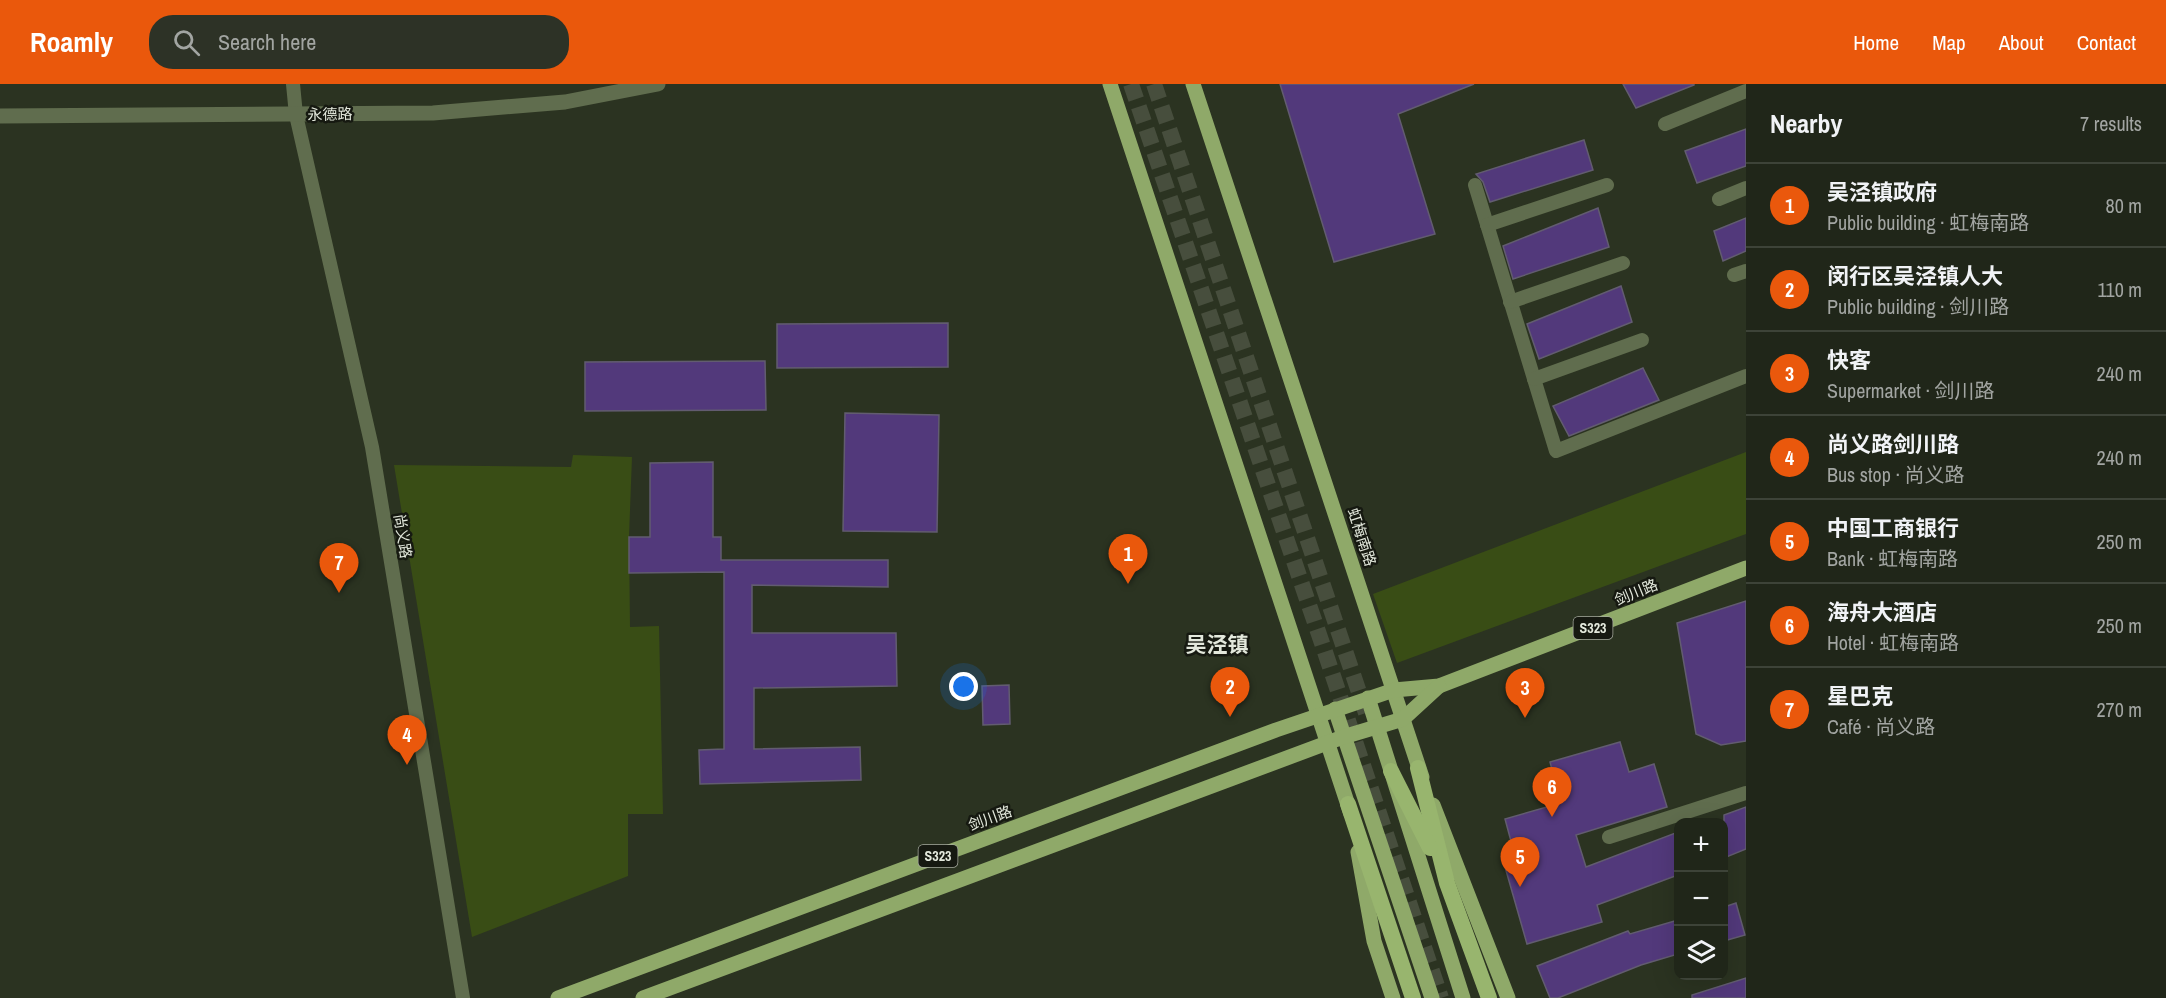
<!DOCTYPE html>
<html lang="en">
<head>
<meta charset="utf-8">
<style>
  :root { --surface:#202619; --page:#2d3226; --text:#f1f3f6; --muted:#a2a5a2; --line:#3d4338; --accent:#ea580c }
  body { margin:0; font-family:"Archivo Narrow","Noto Sans SC",sans-serif; background:var(--page); color:var(--text) }
  .controls { position:absolute; right:18px; bottom:18px; display:grid; overflow:hidden; border-radius:12px; box-shadow:0 6px 24px #0002 }
  .controls button { width:54px; height:54px; display:grid; place-items:center; padding:0; border:0; border-bottom:2px solid var(--line); background:var(--surface); color:var(--text); font:30px sans-serif }
  .you { position:absolute; left:964px; top:603px; width:21px; height:21px; margin:-15px; border:4px solid #fff; border-radius:50%; background:#1a73e8; box-shadow:0 0 0 9px #1a73e833 }
  .badge { display:grid; place-items:center; width:39px; height:39px; border-radius:50%; background:var(--accent); color:#fff; font-size:20px; font-weight:700 }
  .pin { position:absolute; translate:-50% -50px; filter:drop-shadow(0 2px 3px #0008) }
  .pin::after { content:''; position:absolute; top:32px; width:21px; height:18px; background:inherit; clip-path:polygon(0 0,100% 0,50% 100%) }
  .list { margin:0; padding:0; list-style:none }
  h2 { display:flex; justify-content:space-between; align-items:center; height:78px; margin:0; padding:0 24px; font-size:26px }
  h2 small { font-size:20px; font-weight:400; color:var(--muted) }
  .list li { display:grid; grid-template-columns:39px 1fr auto; gap:18px; align-items:center; box-sizing:border-box; height:84px; padding:0 24px; border-top:2px solid var(--line) }
  .list b { display:block; font-size:22px; white-space:nowrap }
  .list p { margin:0; font-size:20px; white-space:nowrap; color:var(--muted) }
  .list em { font-size:20px; font-style:normal; color:var(--muted) }
  .icon { flex:none; width:33px; height:33px; fill:none; stroke:currentColor; stroke-width:2; stroke-linecap:round; stroke-linejoin:round }
  .map { position:relative; flex:none; width:1746px; height:914px; overflow:hidden }
  header { display:flex; align-items:center; gap:36px; box-sizing:border-box; height:84px; padding:0 30px; background:var(--accent); color:#fff }
  header strong { font-size:28px }
  nav { display:flex; gap:33px; margin-inline-start:auto; font-size:21px }
  .search { width:420px; height:54px; background:var(--page); display:flex; align-items:center; gap:15px; box-sizing:border-box; padding:0 21px; border-radius:24px; color:var(--muted); font-size:22px }
  main { display:flex }
  aside { flex:1; background:var(--surface) }
  .map>svg:first-child { display:block }
  .green { fill:#394d15 }
  .building { fill:#52397b; stroke:#625c70; stroke-width:1.5 }
  .lines { fill:none; stroke-linecap:round; stroke-linejoin:round }
  .trunk-tunnel { stroke:#474e3d; stroke-width:16; stroke-dasharray:16 8; stroke-linecap:butt }
  .minor { stroke:#606d4e; stroke-width:14 }
  .tertiary { stroke:#606d4e; stroke-width:15 }
  .primary { stroke:#8fa969; stroke-width:15 }
  .trunk { stroke:#98b56e; stroke-width:16 }
  .labels { text-anchor:middle; dominant-baseline:central; stroke-width:5; stroke-linejoin:round; paint-order:stroke }
  .shield { fill:#161911; stroke:#a6aa9f; stroke-width:1.5 }
  .shield-label { font-size:14px; font-weight:bold; fill:#e3e8dc }
  .street-label { font-size:15px; fill:#e3e8dc; stroke:#161911 }
  .district-label { font-size:21px; font-weight:bold; fill:#e3e8dc; stroke:#161911 }
</style>
</head>
<body>
<header>
<strong>Roamly</strong>
<div class="search"><svg class="icon" aria-label="search" viewBox="0 0 24 24"><circle cx="10" cy="10" r="6"/><path d="M15 15l6 6"/></svg>Search here</div>
<nav><a>Home</a><a>Map</a><a>About</a><a>Contact</a></nav>
</header>
<main>
<div class="map">
<svg width="1746" height="914" viewBox="0 0 1746 914">
  <rect width="100%" height="100%" fill="#2b3321"/>
  <g class="green">
    <path d="M1746,368V450L1397,579L1373,510Z"/>
    <path d="M573,371L632,373L629,453L630,543L659,542L663,730H628V792L472,853L394,381L571,383Z"/>
  </g>
  <g class="building">
    <path d="M1280,0H1474L1398,30L1435,150L1334,178Z"/>
    <path d="M1623,0H1694V1L1636,24Z"/>
    <path d="M1746,45V82L1697,99L1685,67Z"/>
    <path d="M1584,56L1593,86L1490,118L1483,98L1476,90Z"/>
    <path d="M1598,124L1609,163L1513,195L1503,162Z"/>
    <path d="M1746,134V167L1723,177L1714,147Z"/>
    <path d="M1621,202L1632,238L1539,275L1527,240Z"/>
    <path d="M948,239V283L777,284V240Z"/>
    <path d="M765,277L766,326L585,327V278Z"/>
    <path d="M1643,284L1659,316L1569,352L1553,322Z"/>
    <path d="M845,329L939,331L937,448L843,447Z"/>
    <path d="M713,378V453H721V476H888V503L752,501V549H896L897,602L754,604V665L860,663L861,696L700,700L699,666L724,665V488L629,489V453H650V379Z"/>
    <path d="M1746,517V657L1721,661L1696,650L1677,539Z"/>
    <path d="M1009,601L1010,640L983,641L982,602Z"/>
    <path d="M1620,658L1629,688L1654,680L1667,723L1576,751L1586,783L1678,748V791L1597,821L1602,838L1527,860L1503,776L1515,772L1505,735L1547,723L1541,700L1555,697L1550,678Z"/>
    <path d="M1746,723V765L1724,774V731Z"/>
    <path d="M1736,819L1745,851L1724,857V823Z"/>
    <path d="M1678,836V870L1641,881L1558,914H1550L1537,882L1628,847L1630,850Z"/>
    <path d="M1746,894V914H1692V911Z"/>
  </g>
  <g class="lines">
    <g class="trunk-tunnel">
      <path d="M1131,0L1324,565L1441,914"/>
      <path d="M1154,0L1366,629"/>
    </g>
    <g class="minor">
      <path d="M293,0L296,31L372,363L463,914"/>
      <path d="M1665,40L1746,7"/>
      <path d="M1475,101L1556,367L1746,292"/>
      <path d="M1719,115L1746,104"/>
      <path d="M1487,141L1607,101"/>
      <path d="M1734,191L1746,187"/>
      <path d="M1510,218L1623,179"/>
      <path d="M1534,295L1642,256"/>
      <path d="M1609,753L1746,709"/>
    </g>
    <path class="tertiary" d="M0,32L433,29L565,18L658,0"/>
    <g class="primary">
      <path d="M1110,0L1351,730"/>
      <path d="M1193,0L1422,693"/>
      <path d="M1368,614L1463,914"/>
      <path d="M1335,625L1432,914"/>
      <path d="M1433,721L1508,914"/>
      <path d="M1358,768L1374,857L1393,914"/>
      <path d="M558,914L1276,646L1394,606L1439,602L1746,484"/>
      <path d="M643,914L1343,653L1403,635L1439,602"/>
    </g>
    <g class="trunk">
      <path d="M1418,684L1447,799L1489,914"/>
      <path d="M1391,687L1430,764"/>
      <path d="M1348,720L1413,914"/>
    </g>
  </g>
  <g class="labels">
    <g class="shield">
      <rect x="1573.5" y="533" width="39" height="22" rx="4.5"/>
      <rect x="918.5" y="761" width="39" height="22" rx="4.5"/>
    </g>
    <g class="shield-label">
      <text x="1593" y="544">S323</text>
      <text x="938" y="772">S323</text>
    </g>
    <g class="street-label">
      <text transform="translate(330 30) rotate(-1)">永德路</text>
      <text transform="translate(403 452) rotate(81)">尚义路</text>
      <text transform="translate(1362 453) rotate(72)">虹梅南路</text>
      <text transform="translate(1636 508) rotate(-22)">剑川路</text>
      <text transform="translate(990 734) rotate(-20)">剑川路</text>
    </g>
    <g class="district-label">
      <text x="1217" y="560">吴泾镇</text>
    </g>
  </g>
</svg>
<div class="controls">
<button>+</button>
<button>−</button>
<button><svg class="icon" aria-label="layers" viewBox="0 0 24 24"><path d="M12 4l9 5-9 5-9-5zM3 14l9 5 9-5"/></svg></button>
</div>
<div class="you"></div>
<div class="pin badge" style="left:1128px;top:500px">1</div>
<div class="pin badge" style="left:1230px;top:633px">2</div>
<div class="pin badge" style="left:1525px;top:634px">3</div>
<div class="pin badge" style="left:407px;top:681px">4</div>
<div class="pin badge" style="left:1520px;top:803px">5</div>
<div class="pin badge" style="left:1552px;top:733px">6</div>
<div class="pin badge" style="left:339px;top:509px">7</div>
</div>
<aside>
<h2>Nearby<small>7 results</small></h2>
<ul class="list">
<li><span class="badge">1</span><div><b>吴泾镇政府</b><p>Public building · 虹梅南路</p></div><em>80 m</em></li>
<li><span class="badge">2</span><div><b>闵行区吴泾镇人大</b><p>Public building · 剑川路</p></div><em>110 m</em></li>
<li><span class="badge">3</span><div><b>快客</b><p>Supermarket · 剑川路</p></div><em>240 m</em></li>
<li><span class="badge">4</span><div><b>尚义路剑川路</b><p>Bus stop · 尚义路</p></div><em>240 m</em></li>
<li><span class="badge">5</span><div><b>中国工商银行</b><p>Bank · 虹梅南路</p></div><em>250 m</em></li>
<li><span class="badge">6</span><div><b>海舟大酒店</b><p>Hotel · 虹梅南路</p></div><em>250 m</em></li>
<li><span class="badge">7</span><div><b>星巴克</b><p>Café · 尚义路</p></div><em>270 m</em></li>
</ul>
</aside>
</main>
</body>
</html>
